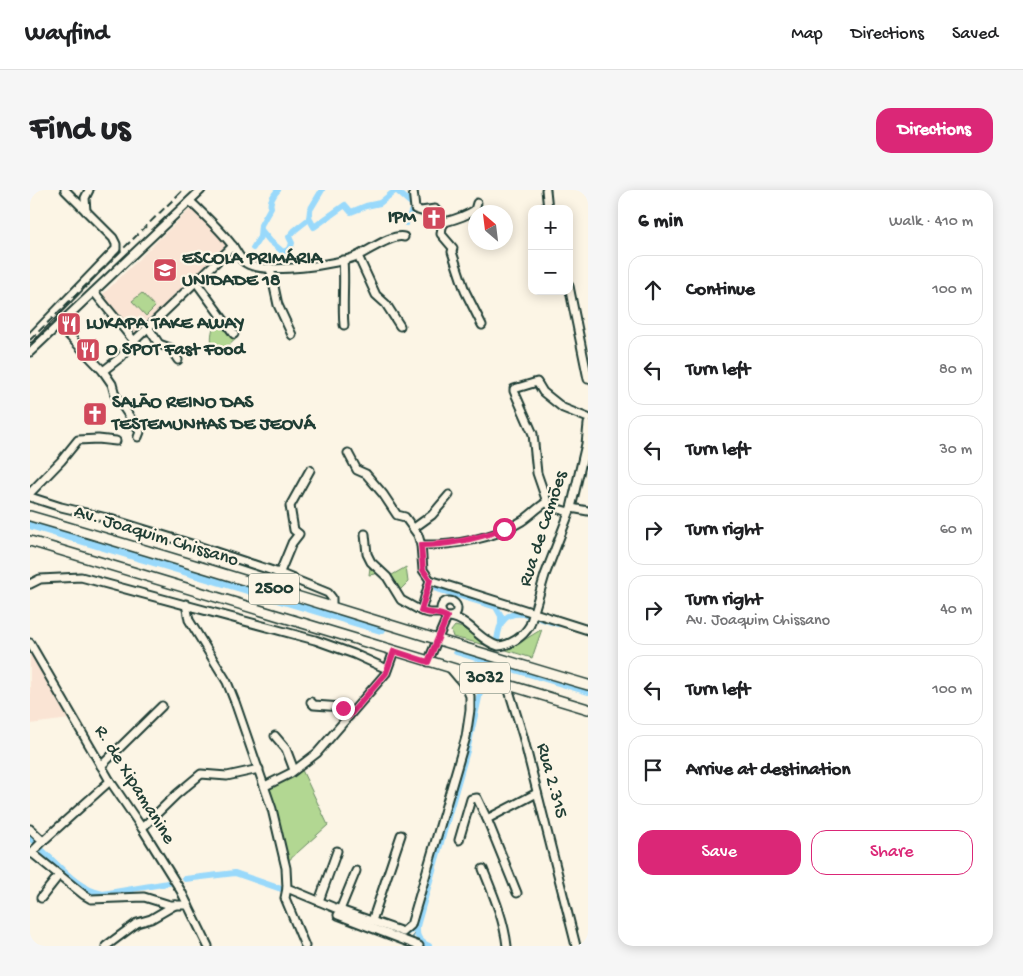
<!DOCTYPE html>
<html lang="en">
<head>
<meta charset="utf-8">
<style>
  :root { --surface:#fff; --page:#f6f6f6; --text:#202124; --muted:#757577; --line:#e0e0e0; --accent:#db2777 }
  body { margin:0; font-family:"Gochi Hand",sans-serif; background:var(--page); color:var(--text) }
  .controls { position:absolute; right:15px; top:15px; display:grid; overflow:hidden; border-radius:10px; box-shadow:0 2px 12px #0003 }
  .controls button { width:45px; height:45px; display:grid; place-items:center; padding:0; border:0; border-bottom:1px solid var(--line); background:var(--surface); color:var(--text); font:25px sans-serif }
  .compass { position:absolute; left:438px; top:15px; width:45px; height:45px; border-radius:50%; background:var(--surface); box-shadow:0 2px 12px #0003; rotate:332deg }
  .stop { position:absolute; width:15px; height:15px; margin:-11px; border:4px solid #db2777; border-radius:50%; background:#fff }
  .stop.end { background:#db2777; border-color:#fff; box-shadow:0 1px 5px #0008 }
  .list { margin:0; padding:0; list-style:none }
  h2 { display:flex; justify-content:space-between; align-items:center; height:65px; margin:0; padding:0 20px; font-size:21px }
  h2 small { font-size:16px; font-weight:400; color:var(--muted) }
  .list li { display:grid; grid-template-columns:32px 1fr auto; gap:15px; align-items:center; box-sizing:border-box; height:70px; margin:0 10px 10px; padding:0 10px; border:1px solid var(--line); border-radius:15px }
  .list b { display:block; font-size:19px; white-space:nowrap }
  .list p { margin:0; font-size:16px; white-space:nowrap; color:var(--muted) }
  .list em { font-size:16px; font-style:normal; color:var(--muted) }
  .actions { display:flex; gap:10px; padding:15px 20px }
  .actions a { flex:1; padding:11px 0; border:1px solid var(--accent); border-radius:15px; text-align:center; font-size:18px; color:var(--accent) }
  .actions .main { background:var(--accent); color:#fff }
  .icon { flex:none; width:28px; height:28px; fill:none; stroke:currentColor; stroke-width:2; stroke-linecap:round; stroke-linejoin:round }
  .map { position:relative; flex:none; width:558px; height:756px; overflow:hidden; border-radius:15px }
  header { display:flex; align-items:center; gap:30px; box-sizing:border-box; height:70px; padding:0 25px; background:var(--surface); border-bottom:1px solid var(--line) }
  header strong { font-size:24px }
  nav { display:flex; gap:28px; margin-inline-start:auto; font-size:18px }
  .intro { display:flex; align-items:center; justify-content:space-between; box-sizing:border-box; height:120px; padding:0 30px }
  h1 { margin:0; font-size:35px }
  .button { padding:12px 22px; border-radius:15px; background:var(--accent); color:#fff; font-size:18px; font-weight:700 }
  main { display:flex; gap:30px; padding:0 30px }
  aside { flex:1; background:var(--surface); border-radius:15px; box-shadow:0 2px 12px #0003 }
  .map>svg:first-child { display:block }
  .built { fill:#fae4d4 }
  .green { fill:#b2d792; stroke:#688a63 }
  .lines { fill:none; stroke-linecap:round; stroke-linejoin:round }
  .stream { stroke:#689bab; stroke-width:2 }
  .canal { stroke:#99d9fb; stroke-width:6 }
  .river { stroke:#99d9fb; stroke-width:10 }
  .minor-casing { stroke:#1f3d34; stroke-width:11 }
  .major-casing { stroke:#1f3d34; stroke-width:12 }
  .minor { stroke:#fcf5e5; stroke-width:7 }
  .major { stroke:#fcf5e5; stroke-width:9 }
  .rail { stroke:#1f3d34; stroke-width:2; stroke-dasharray:8 4; stroke-linecap:butt }
  .route { stroke:#db2777; stroke-width:6 }
  .labels { text-anchor:middle; dominant-baseline:central; stroke-width:4.5; stroke-linejoin:round; paint-order:stroke }
  .shield { fill:#fcf5e5; stroke:#617469; stroke-width:1 }
  .shield-label { font-size:18px; font-weight:bold; fill:#1f3d34 }
  .poi-label { font-size:19px; font-weight:bold; fill:#1f3d34; stroke:#fcf5e5; text-anchor:start }
  .street-label { font-size:19px; fill:#1f3d34; stroke:#fcf5e5 }
</style>
</head>
<body>
<header>
<strong>Wayfind</strong>
<nav><a>Map</a><a>Directions</a><a>Saved</a></nav>
</header>
<div class="intro"><h1>Find us</h1><a class="button">Directions</a></div>
<main>
<div class="map">
<svg width="558" height="756" viewBox="0 0 558 756">
  <rect width="100%" height="100%" fill="#fcf5e5"/>
  <filter id="ink" filterUnits="userSpaceOnUse"><feTurbulence type="fractalNoise" baseFrequency=".02" numOctaves="2"/><feDisplacementMap in="SourceGraphic" scale="10" xChannelSelector="R" yChannelSelector="G"/><feConvolveMatrix kernelMatrix="1 2 1 2 8 2 1 2 1" color-interpolation-filters="sRGB"/></filter>
  <g filter="url(#ink)">
    <g class="built">
      <path d="M163,16L201,53L104,145L70,107Z"/>
      <path d="M0,458L40,529L0,534Z"/>
    </g>
    <g class="green">
      <path d="M112,103L125,117L116,126L102,111Z"/>
      <path d="M191,125L207,148L187,166C178,154 180,136 191,125Z"/>
      <path d="M341,370L352,380L362,385L376,377L378,392L367,403L350,383L339,385Z"/>
      <path d="M425,436L433,438L455,455L423,447L421,441Z"/>
      <path d="M512,439L502,468L473,459L491,452Z"/>
      <path d="M271,578L298,635L257,672L237,592Z"/>
    </g>
    <g class="lines">
      <path class="stream" d="M384,750H382L387,736"/>
      <g class="canal">
        <path d="M279,28L284,37L315,15L321,22L336,16L350,13L366,0L382,14L383,18L376,33"/>
        <path d="M231,40L240,51L253,62L260,59L262,53L259,47L265,40L279,29L280,20L292,0"/>
        <path d="M223,58L230,47L231,35L241,17C239,12 244,4 248,0"/>
        <path d="M407,399L466,417L471,426V433"/>
        <path d="M467,450C468,444 469,436 473,431C484,415 513,430 528,434"/>
        <path d="M426,462L558,502"/>
        <path d="M455,484L458,472"/>
        <path d="M0,648L5,653"/>
        <path d="M13,661C31,678 49,700 73,704L144,692"/>
        <path d="M155,689L205,683L260,702"/>
        <path d="M360,741L371,745L384,739L387,736"/>
        <path d="M399,756C389,751 386,747 387,736L437,561L452,494"/>
      </g>
      <path class="river" d="M0,334L351,439"/>
      <defs>
        <g id="minor">
          <path d="M383,0L385,19L391,21L405,19L415,32L412,37L411,44L423,58L422,62L435,101L452,135"/>
          <path d="M516,0L518,19"/>
          <path d="M160,11C174,25 190,39 202,55C207,61 209,69 216,73C234,85 310,75 329,65C339,61 363,43 374,47"/>
          <path d="M56,21L55,8L59,0"/>
          <path d="M415,32C426,29 436,26 445,20L447,13"/>
          <path d="M328,66L346,105L356,114L370,136"/>
          <path d="M313,70C315,92 312,113 314,135"/>
          <path d="M240,78L248,115L262,145"/>
          <path d="M166,92L204,144"/>
          <path d="M539,96L558,189"/>
          <path d="M64,102L104,151"/>
          <path d="M29,135L73,181L82,194L85,205L110,242L108,247"/>
          <path d="M118,137L129,154L140,158L148,170"/>
          <path d="M0,148L86,59V54L83,48L35,0"/>
          <path d="M0,162L171,0"/>
          <path d="M73,181L91,167L104,151L203,56"/>
          <path d="M318,263L327,280L336,284L353,304L367,325L375,327L388,345L391,355L393,380L400,390L558,440"/>
          <path d="M0,303L31,271L48,250L68,249L86,251"/>
          <path d="M0,307L31,317L77,328L168,356L249,383L298,403L302,408V416"/>
          <path d="M541,318L558,321"/>
          <path d="M539,322L521,317L517,312L507,283L503,244L484,201V199L507,192L513,202L533,218L558,228"/>
          <path d="M384,338L402,325L419,305"/>
          <path d="M335,344L337,364L341,372L357,387L371,410L391,421"/>
          <path d="M391,355C424,356 465,348 492,331C501,325 508,317 517,312"/>
          <path d="M400,390L391,421L399,423H412"/>
          <path d="M0,394L10,389L51,387L285,450L324,464L357,479"/>
          <path d="M243,399L262,353L269,344L264,340L260,316L280,280"/>
          <circle cx="419" cy="419" r="8"/>
          <path d="M156,414L159,430L197,492L205,512L242,619L256,678L257,698L310,720L373,742L381,735L436,547L440,520V506L436,497L420,478"/>
          <path d="M421,427C439,430 450,451 468,456C481,455 493,447 500,435L515,385L541,318L556,254L558,234"/>
          <path d="M0,453L80,591L112,638L151,701L178,756"/>
          <path d="M398,472L417,427"/>
          <path d="M477,494L493,546L546,756"/>
          <path d="M281,512L284,515L312,517L319,526"/>
          <path d="M245,546L256,559L264,580"/>
          <path d="M71,576L132,516"/>
          <path d="M235,596L261,583L287,563L356,483L364,461"/>
          <path d="M457,629L507,603"/>
          <path d="M112,638L147,604L171,584L197,586L229,579"/>
          <path d="M0,639L13,651"/>
          <path d="M429,650L441,609L447,608L457,629L487,703"/>
          <path d="M2,663L54,705L61,709L114,707L140,715H158"/>
          <path d="M0,664L13,651L80,591"/>
          <path d="M453,679C463,704 474,729 477,756"/>
          <path d="M257,698L255,708L275,756"/>
          <path d="M11,708L29,685"/>
          <path d="M289,711L307,661"/>
          <path d="M310,720L326,681"/>
          <path d="M308,725L389,756"/>
          <path d="M342,731L371,645"/>
          <path d="M76,756L107,733L121,729L145,715"/>
        </g>
        <g id="major">
          <path d="M0,326C187,380 372,440 558,495"/>
          <path d="M0,351L558,519"/>
        </g>
      </defs>
      <use href="#minor" class="minor-casing"/>
      <use href="#major" class="major-casing"/>
      <use href="#minor" class="minor"/>
      <use href="#major" class="major"/>
      <path class="rail" d="M0,150L153,0"/>
    </g>
  </g>
  <g class="lines" filter="url(#ink)">
    <path class="route" d="M313,518L319,526L356,483L364,461L398,472L417,427C408,422 401,424 391,421L400,390L393,380L391,355C420,355 446,349 474,339"/>
  </g>
  <defs>
    <symbol id="church-square" viewBox="-11 -11 22 22"><rect x="-9" y="-9" width="18" height="18" rx="4" fill="#d1495b" stroke="#fcf5e5"/><path d="M-1.2-6h2.4v3.5h3.3v2.4h-3.3V6h-2.4V-.1h-3.3v-2.4h3.3Z" fill="#fff"/></symbol>
    <symbol id="school-square" viewBox="-11 -11 22 22"><rect x="-9" y="-9" width="18" height="18" rx="4" fill="#d1495b" stroke="#fcf5e5"/><path d="M0-5L7-2L0 1L-7-2ZM-4 1L0 2.5L4 1V4Q0 6-4 4Z" fill="#fff"/></symbol>
    <symbol id="restaurant-square" viewBox="-11 -11 22 22"><rect x="-9" y="-9" width="18" height="18" rx="4" fill="#d1495b" stroke="#fcf5e5"/><path d="M-5-6h1v4h1v-4h1v4h1v-4h1v5L-1.5 .5V6h-2V.5L-5-1ZM5-6V6H3V1.5H1.5Q1.5-4 5-6Z" fill="#fff"/></symbol>
  </defs>
  <g fill-rule="evenodd">
    <use href="#church-square" x="390" y="14" width="28" height="28"/>
    <use href="#school-square" x="121" y="66" width="28" height="28"/>
    <use href="#restaurant-square" x="25" y="120" width="28" height="28"/>
    <use href="#restaurant-square" x="44" y="146" width="28" height="28"/>
    <use href="#church-square" x="51" y="210" width="28" height="28"/>
  </g>
  <g class="labels">
    <g class="shield">
      <rect x="219" y="383.5" width="50" height="31" rx="4"/>
      <rect x="430" y="472.5" width="50" height="31" rx="4"/>
    </g>
    <g class="shield-label">
      <text x="244" y="399">2500</text>
      <text x="455" y="488">3032</text>
    </g>
    <g class="poi-label">
      <text x="386" y="28" text-anchor="end">IPM</text>
      <text x="152" y="69">ESCOLA PRIMÁRIA<tspan x="152" dy="22">UNIDADE 18</tspan></text>
      <text x="56" y="134">LUKAPA TAKE AWAY</text>
      <text x="76" y="160">O SPOT Fast Food</text>
      <text x="82" y="213">SALÃO REINO DAS<tspan x="82" dy="22">TESTEMUNHAS DE JEOVÁ</tspan></text>
    </g>
    <g class="street-label">
      <text transform="translate(514 339) rotate(-72)">Rua de Camões</text>
      <text transform="translate(126 347) rotate(17)">Av. Joaquim Chissano</text>
      <text transform="translate(521 591) rotate(75)">Rua 2.315</text>
      <text transform="translate(104 595) rotate(58)">R. de Xipamanine</text>
    </g>
  </g>
</svg>
<div class="controls">
<button>+</button>
<button>−</button>
</div>
<svg class="compass" viewBox="-18 -18 36 36"><path d="M0-13l5 13h-10z" fill="#e53935"/><path d="M0 13l5-13h-10z" fill="#757577"/></svg>
<div class="stop" style="left:474px;top:339px"></div>
<div class="stop end" style="left:313px;top:518px"></div>
</div>
<aside>
<h2>6 min<small>Walk · 410 m</small></h2>
<ul class="list">
<li><svg class="icon" aria-label="ahead" viewBox="0 0 24 24"><path d="M12 20V5M6 11l6-6 6 6"/></svg><div><b>Continue</b></div><em>100 m</em></li>
<li><svg class="icon" aria-label="left" viewBox="0 0 24 24"><path d="M17 20v-9H6M10 6l-5 5 5 5"/></svg><div><b>Turn left</b></div><em>80 m</em></li>
<li><svg class="icon" aria-label="left" viewBox="0 0 24 24"><path d="M17 20v-9H6M10 6l-5 5 5 5"/></svg><div><b>Turn left</b></div><em>30 m</em></li>
<li><svg class="icon" aria-label="right" viewBox="0 0 24 24"><path d="M7 20v-9h11M14 6l5 5-5 5"/></svg><div><b>Turn right</b></div><em>60 m</em></li>
<li><svg class="icon" aria-label="right" viewBox="0 0 24 24"><path d="M7 20v-9h11M14 6l5 5-5 5"/></svg><div><b>Turn right</b><p>Av. Joaquim Chissano</p></div><em>40 m</em></li>
<li><svg class="icon" aria-label="left" viewBox="0 0 24 24"><path d="M17 20v-9H6M10 6l-5 5 5 5"/></svg><div><b>Turn left</b></div><em>100 m</em></li>
<li><svg class="icon" aria-label="arrive" viewBox="0 0 24 24"><path d="M6 21V4h12l-3 4 3 4H6"/></svg><div><b>Arrive at destination</b></div></li>
</ul>
<div class="actions"><a class="main">Save</a><a>Share</a></div>
</aside>
</main>
</body>
</html>
